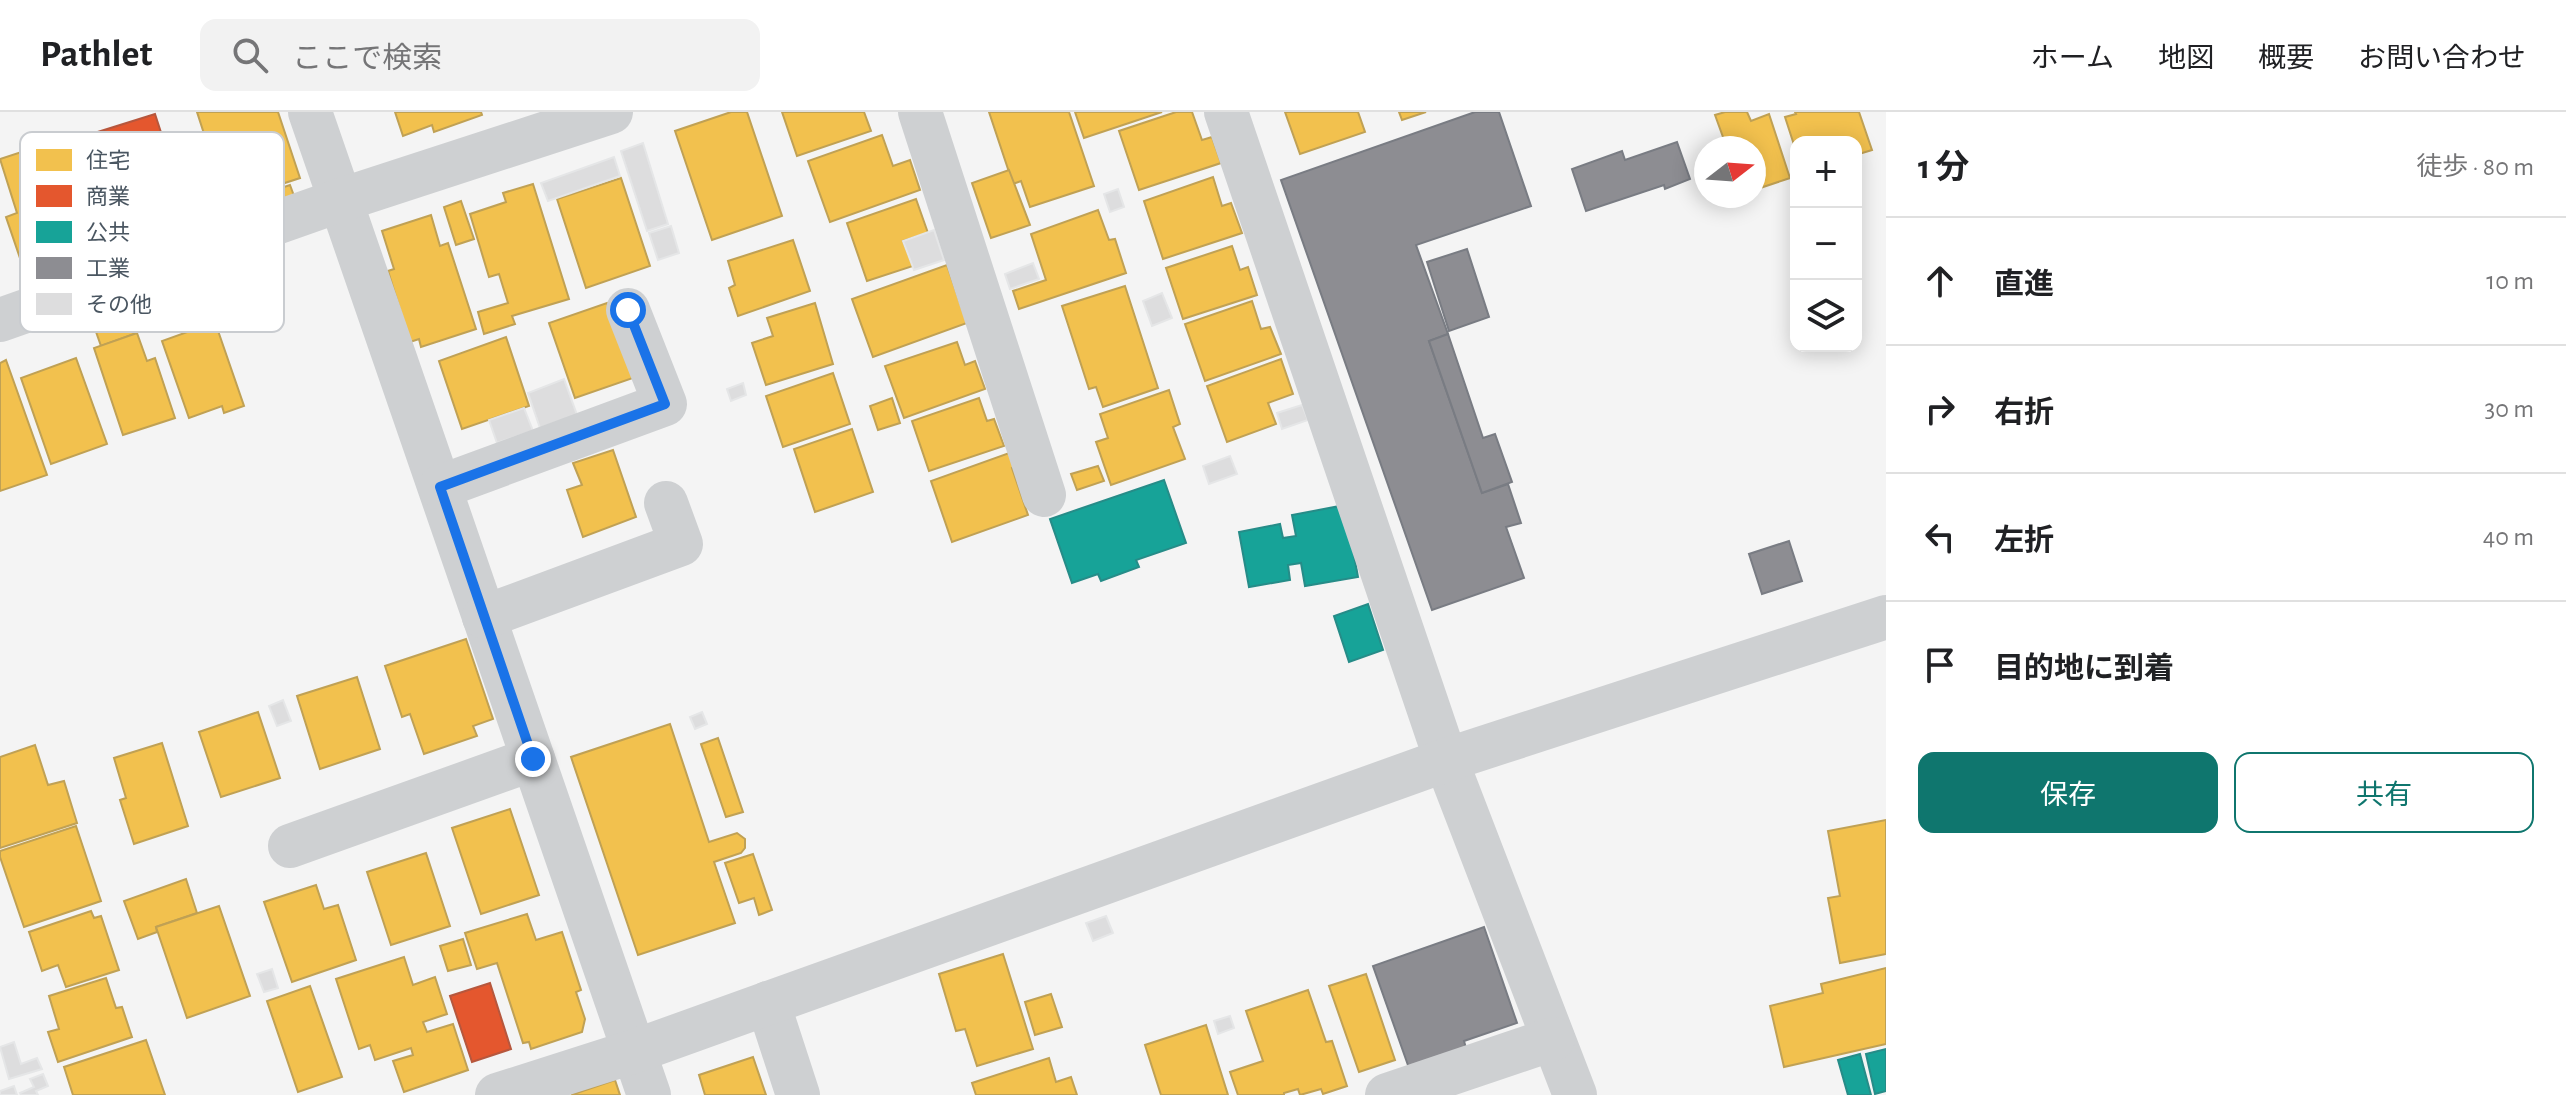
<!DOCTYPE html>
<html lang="ja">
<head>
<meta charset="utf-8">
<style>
  :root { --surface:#fff; --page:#f2f2f2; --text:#202124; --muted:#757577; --line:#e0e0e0; --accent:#0f766e }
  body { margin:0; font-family:"Alegreya Sans","Noto Sans JP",sans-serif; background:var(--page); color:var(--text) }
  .controls { position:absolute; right:24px; top:24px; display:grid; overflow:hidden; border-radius:16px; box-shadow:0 4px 20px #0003 }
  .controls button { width:72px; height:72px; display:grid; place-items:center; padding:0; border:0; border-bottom:2px solid var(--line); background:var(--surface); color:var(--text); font:40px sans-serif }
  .compass { position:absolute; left:1694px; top:24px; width:72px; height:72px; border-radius:50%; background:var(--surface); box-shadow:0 4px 20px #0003; rotate:73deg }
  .stop { position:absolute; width:24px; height:24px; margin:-18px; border:6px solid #1a73e8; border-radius:50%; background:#fff }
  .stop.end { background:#1a73e8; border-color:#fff; box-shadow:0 2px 8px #0008 }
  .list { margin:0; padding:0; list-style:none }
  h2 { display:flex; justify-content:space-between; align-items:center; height:104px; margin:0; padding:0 32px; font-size:34px }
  h2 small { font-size:26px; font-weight:400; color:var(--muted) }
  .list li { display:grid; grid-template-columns:52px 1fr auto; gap:24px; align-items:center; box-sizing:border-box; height:128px; padding:0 32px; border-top:2px solid var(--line) }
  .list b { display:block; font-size:30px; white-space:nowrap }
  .list em { font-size:26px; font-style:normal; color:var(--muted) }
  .actions { display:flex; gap:16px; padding:24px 32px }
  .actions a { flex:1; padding:18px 0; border:2px solid var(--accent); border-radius:16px; text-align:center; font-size:28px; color:var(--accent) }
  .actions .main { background:var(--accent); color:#fff }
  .icon { flex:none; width:44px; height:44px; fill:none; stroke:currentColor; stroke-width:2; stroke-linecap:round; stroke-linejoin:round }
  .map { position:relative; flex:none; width:1886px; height:983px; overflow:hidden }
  header { display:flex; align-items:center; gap:48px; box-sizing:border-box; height:112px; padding:0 40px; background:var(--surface); border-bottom:2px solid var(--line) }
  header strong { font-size:38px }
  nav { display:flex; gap:44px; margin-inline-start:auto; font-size:28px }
  .search { width:560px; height:72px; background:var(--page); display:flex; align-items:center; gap:20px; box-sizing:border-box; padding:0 28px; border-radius:16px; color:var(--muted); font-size:30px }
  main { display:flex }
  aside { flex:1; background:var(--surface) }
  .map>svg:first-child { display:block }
  .homes { fill:#f2c14e; stroke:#c0a154; stroke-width:2 }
  .shops { fill:#e4572e; stroke:#b6573d; stroke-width:2 }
  .public { fill:#17a398; stroke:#268c88; stroke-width:2 }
  .industry { fill:#8d8d92; stroke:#797c83; stroke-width:2 }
  .building { fill:#ddddde; stroke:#e5e6e7; stroke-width:2 }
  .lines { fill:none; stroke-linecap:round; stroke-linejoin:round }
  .street { stroke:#ced0d2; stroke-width:44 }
  .route { stroke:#1a73e8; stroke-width:10 }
  .key { fill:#fff; stroke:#c9ccd0; stroke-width:2 }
  .key-label { font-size:22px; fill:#4a5661 }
</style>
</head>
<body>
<header>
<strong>Pathlet</strong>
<div class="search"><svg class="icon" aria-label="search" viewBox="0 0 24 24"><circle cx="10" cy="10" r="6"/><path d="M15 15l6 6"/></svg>ここで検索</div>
<nav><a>ホーム</a><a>地図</a><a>概要</a><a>お問い合わせ</a></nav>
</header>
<main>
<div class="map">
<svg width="1886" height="983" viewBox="0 0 1886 983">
  <rect width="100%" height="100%" fill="#f4f4f4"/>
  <g class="homes">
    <path d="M197,0H278L300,66L233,88L222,55L232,51L229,44L220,47L215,32L208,34Z"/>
    <path d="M395,0H481L482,3L434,20L432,13L403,24Z"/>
    <path d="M731,0H747L782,104L712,128L675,19Z"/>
    <path d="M782,0H864L871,19L797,44Z"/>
    <path d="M989,0H1069L1094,74L1030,95L1021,69L1013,72Z"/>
    <path d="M1075,0H1162L1084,26Z"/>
    <path d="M1176,0H1192L1202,28L1212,25L1221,51L1139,78L1119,19Z"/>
    <path d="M1285,0H1358L1365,20L1300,42Z"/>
    <path d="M1399,0H1426L1402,8Z"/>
    <path d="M1725,0H1747L1751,9L1769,2L1790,66L1754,78V36H1727L1715,3Z"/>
    <path d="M1795,0H1859L1872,38L1856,43V30H1796V39L1785,5L1796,2Z"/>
    <path d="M882,23L893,54L910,48L920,78L830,110L808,49Z"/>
    <path d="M61,27L72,59L83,56L107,127L23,155L6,105L17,101L0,47Z"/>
    <path d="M1009,58L1030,113L991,126L972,71Z"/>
    <path d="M1213,65L1222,94L1231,91L1242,121L1163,147L1144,89Z"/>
    <path d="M621,66L650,154L586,176L557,87Z"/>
    <path d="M533,72L569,187L512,204L515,212L484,222L478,200L508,191L499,162L489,165L470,102L506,90L503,81Z"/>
    <path d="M290,73L297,92L263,103L257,84Z"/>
    <path d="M916,87L928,121L903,129L913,154L867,169L847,111Z"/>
    <path d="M461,89L474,127L456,133L444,95Z"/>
    <path d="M1098,98L1109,128L1115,127L1126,161L1019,197L1013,179L1046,168L1031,122Z"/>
    <path d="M431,103L440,134L448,131L476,217L421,235L419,227L410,230L388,159L394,157L382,119Z"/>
    <path d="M793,128L810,179L738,204L729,176L735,173L728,149Z"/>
    <path d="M1232,134L1240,158L1248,155L1257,183L1183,207L1166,156Z"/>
    <path d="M947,153L967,211L873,245L852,187Z"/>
    <path d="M1125,174L1158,276L1103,295L1096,275L1089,277L1062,194Z"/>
    <path d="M1252,189L1261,217L1270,215L1281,242L1205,269L1185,212Z"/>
    <path d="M607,191L633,266L575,286L549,211Z"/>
    <path d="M815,191L833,252L766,273L752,231L773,224L767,206Z"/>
    <path d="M127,202L134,222L101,234L94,214Z"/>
    <path d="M215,210L244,294L224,301L222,294L189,306L162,229Z"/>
    <path d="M137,221L147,249L155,246L175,306L123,323L94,236Z"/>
    <path d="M506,225L529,294L462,317L439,249Z"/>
    <path d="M957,230L965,253L975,249L985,277L904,306L885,254Z"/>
    <path d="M76,246L107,332L51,352L21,266Z"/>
    <path d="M1281,247L1293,282L1268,291L1276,312L1227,330L1207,274Z"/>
    <path d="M6,248L47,363L0,379V251Z"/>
    <path d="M833,261L850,312L783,335L766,284Z"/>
    <path d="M1169,278L1180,312L1173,315L1185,347L1111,373L1096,330L1108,326L1100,302Z"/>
    <path d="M892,286L900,311L878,318L870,294Z"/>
    <path d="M979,286L987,309L994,307L1004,334L929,359L912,309Z"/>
    <path d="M852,317L873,380L815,400L794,337Z"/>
    <path d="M613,338L636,405L583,425L567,378L582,373L573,351Z"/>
    <path d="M1012,340L1016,354L1012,356L1028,403L952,430L931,369Z"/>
    <path d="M1098,354L1104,369L1077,378L1071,362Z"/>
    <path d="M466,527L493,607L473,614L477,624L424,642L410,602L402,605L385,554Z"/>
    <path d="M357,565L380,637L320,657L297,584Z"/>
    <path d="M258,600L280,666L221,685L199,620Z"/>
    <path d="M670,612L709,730L737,721L745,727V736L741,741L714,750L735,811L638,843L571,645Z"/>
    <path d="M718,626L743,700L726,705L701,632Z"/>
    <path d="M162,631L188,714L134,732L120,688L126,686L114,646Z"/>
    <path d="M35,633L48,673L64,669L77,711L0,736V645Z"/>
    <path d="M510,697L539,783L481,802L452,716Z"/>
    <path d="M1886,708V842L1840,851L1828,786L1840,784L1828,719Z"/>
    <path d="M76,714L101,789L24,815L0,745V739Z"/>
    <path d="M426,741L450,814L391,833L367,760Z"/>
    <path d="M753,742L772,798L759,803L754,786L739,791L725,751Z"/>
    <path d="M186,767L197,801L156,815L157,820L138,827L124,789Z"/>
    <path d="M316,773L324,797L338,793L356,848L292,870L264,790Z"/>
    <path d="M219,794L250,884L187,906L156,815Z"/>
    <path d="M91,799L94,806L101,804L119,858L66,875L58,853L42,859L29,820Z"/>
    <path d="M527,802L536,828L562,820L581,878L576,880L585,907L582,920L531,937L529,930L523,931L497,851L477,857L465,821Z"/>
    <path d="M463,827L471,853L448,859L440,834Z"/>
    <path d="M1003,842L1033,937L977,954L965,917L956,919L939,862Z"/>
    <path d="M404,845L413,873L435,865L447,902L423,910L427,920L453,912L468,958L404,980L393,949L413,943L411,936L375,948L370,933L359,937L336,867Z"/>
    <path d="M1886,856V932L1784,955L1770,894L1823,881L1821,872Z"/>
    <path d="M1366,862L1395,948L1359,960L1329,874Z"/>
    <path d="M106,866L116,896L122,895L132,925L58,950L48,920L59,917L49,884Z"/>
    <path d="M310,874L342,965L298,980L267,889Z"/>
    <path d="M1308,878L1326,930L1332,929L1347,974L1323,982L1321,977L1300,983L1298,977L1284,981V983H1238L1230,960L1263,949L1246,899Z"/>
    <path d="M1051,882L1062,915L1035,923L1025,890Z"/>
    <path d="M1206,913L1228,983H1161L1145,933Z"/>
    <path d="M146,928L165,983H73L64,955Z"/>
    <path d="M753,945L766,983H705L699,963Z"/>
    <path d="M1049,946L1056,970L1071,965L1077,983H976L972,971Z"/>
    <path d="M615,968L620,983H571Z"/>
  </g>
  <g class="shops">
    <path d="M155,2L170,48L100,70L85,24Z"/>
    <path d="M490,871L511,937L472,950L450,884Z"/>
  </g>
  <g class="public">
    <path d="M1164,368L1186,431L1136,448L1139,455L1101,469L1098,462L1072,471L1050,407Z"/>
    <path d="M1345,393L1358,465L1305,474L1301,451L1288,453L1290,468L1249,475L1239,420L1280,412L1283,426L1296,424L1292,403Z"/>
    <path d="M1368,492L1383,538L1349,550L1334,504Z"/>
    <path d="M1886,937V979L1875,982L1866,942Z"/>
    <path d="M1860,942L1871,983H1848L1838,948Z"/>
  </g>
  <g class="industry">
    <path d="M1475,0H1499L1531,94L1416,133L1448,222L1429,229L1482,381L1508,372L1521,411L1506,415L1524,466L1432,498L1281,68Z"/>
    <path d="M1677,30L1690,67L1665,77L1664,73L1586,99L1572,57L1622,39L1625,48Z"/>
    <path d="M1467,137L1489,205L1449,219L1427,150Z"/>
    <path d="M1448,222L1483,326L1495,322L1512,370L1482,381L1429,229Z"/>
    <path d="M1789,429L1802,469L1762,482L1749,442Z"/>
    <path d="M1484,815L1517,911L1464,929L1466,936L1409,956L1373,854Z"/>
  </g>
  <g class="building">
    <path d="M643,31L668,112L647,119L621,39Z"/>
    <path d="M614,45L620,64L548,89L541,71Z"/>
    <path d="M1118,77L1124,95L1110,100L1104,82Z"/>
    <path d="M671,114L679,141L658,148L649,121Z"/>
    <path d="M934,118L944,148L914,158L903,129Z"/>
    <path d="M1033,151L1039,167L1010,177L1005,162Z"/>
    <path d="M1162,181L1172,206L1152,214L1143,189Z"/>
    <path d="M564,267L577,303L540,316L528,281Z"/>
    <path d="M743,271L746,283L731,289L727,277Z"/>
    <path d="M1302,293L1308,308L1282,317L1277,301Z"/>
    <path d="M524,296L533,319L497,331L489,308Z"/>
    <path d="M1230,344L1237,362L1209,372L1203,354Z"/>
    <path d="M283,588L291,609L277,614L269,594Z"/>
    <path d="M702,600L707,612L695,617L690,605Z"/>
    <path d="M1106,804L1113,821L1093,829L1086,811Z"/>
    <path d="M272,857L278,876L264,880L257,862Z"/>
    <path d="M1230,904L1234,916L1218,922L1214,909Z"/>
    <path d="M14,930L21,952L37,946L42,957L9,967L0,935Z"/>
    <path d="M43,962L48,974L36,979L38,983H21L20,981L34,975L30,967Z"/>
    <path d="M14,974L17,983H0V979Z"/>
  </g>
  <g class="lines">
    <g class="street">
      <path d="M310,0L649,983"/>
      <path d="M920,0L1044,383"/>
      <path d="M1226,0L1446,648L1575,983"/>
      <path d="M0,208L341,88L611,0"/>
      <path d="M440,375L665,292L628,198"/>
      <path d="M484,505L681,432L666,391"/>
      <path d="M290,734L533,647"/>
      <path d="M768,891L798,983"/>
      <path d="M497,983L635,939L1446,648L1886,505"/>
      <path d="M1387,983L1553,927"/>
    </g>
  </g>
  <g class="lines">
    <path class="route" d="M533,647L440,375L665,292L628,198"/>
  </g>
  <rect x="20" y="20" width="264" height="200" rx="12" class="key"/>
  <rect x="36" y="37" width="36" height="22" fill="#f2c14e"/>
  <rect x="36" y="73" width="36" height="22" fill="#e4572e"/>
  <rect x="36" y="109" width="36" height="22" fill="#17a398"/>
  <rect x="36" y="145" width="36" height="22" fill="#8d8d92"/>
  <rect x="36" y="181" width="36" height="22" fill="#ddddde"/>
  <g class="key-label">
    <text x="86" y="56">住宅</text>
    <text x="86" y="92">商業</text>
    <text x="86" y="128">公共</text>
    <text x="86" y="164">工業</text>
    <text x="86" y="200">その他</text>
  </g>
</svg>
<div class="controls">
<button>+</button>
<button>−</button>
<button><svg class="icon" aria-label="layers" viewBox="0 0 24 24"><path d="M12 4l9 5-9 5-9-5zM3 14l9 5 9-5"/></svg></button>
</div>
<svg class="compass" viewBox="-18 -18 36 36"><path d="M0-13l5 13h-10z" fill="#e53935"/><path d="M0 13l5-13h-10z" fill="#757577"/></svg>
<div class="stop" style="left:628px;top:198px"></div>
<div class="stop end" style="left:533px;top:647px"></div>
</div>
<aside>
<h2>1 分<small>徒歩 · 80 m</small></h2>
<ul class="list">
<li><svg class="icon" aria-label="ahead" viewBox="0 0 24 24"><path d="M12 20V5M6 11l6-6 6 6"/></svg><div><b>直進</b></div><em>10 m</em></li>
<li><svg class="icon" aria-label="right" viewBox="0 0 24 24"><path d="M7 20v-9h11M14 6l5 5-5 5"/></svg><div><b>右折</b></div><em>30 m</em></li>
<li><svg class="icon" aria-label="left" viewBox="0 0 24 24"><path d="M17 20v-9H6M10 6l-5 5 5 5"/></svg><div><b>左折</b></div><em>40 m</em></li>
<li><svg class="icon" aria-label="arrive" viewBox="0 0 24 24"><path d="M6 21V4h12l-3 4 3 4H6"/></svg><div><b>目的地に到着</b></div></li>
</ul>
<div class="actions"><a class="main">保存</a><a>共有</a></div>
</aside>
</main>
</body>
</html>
